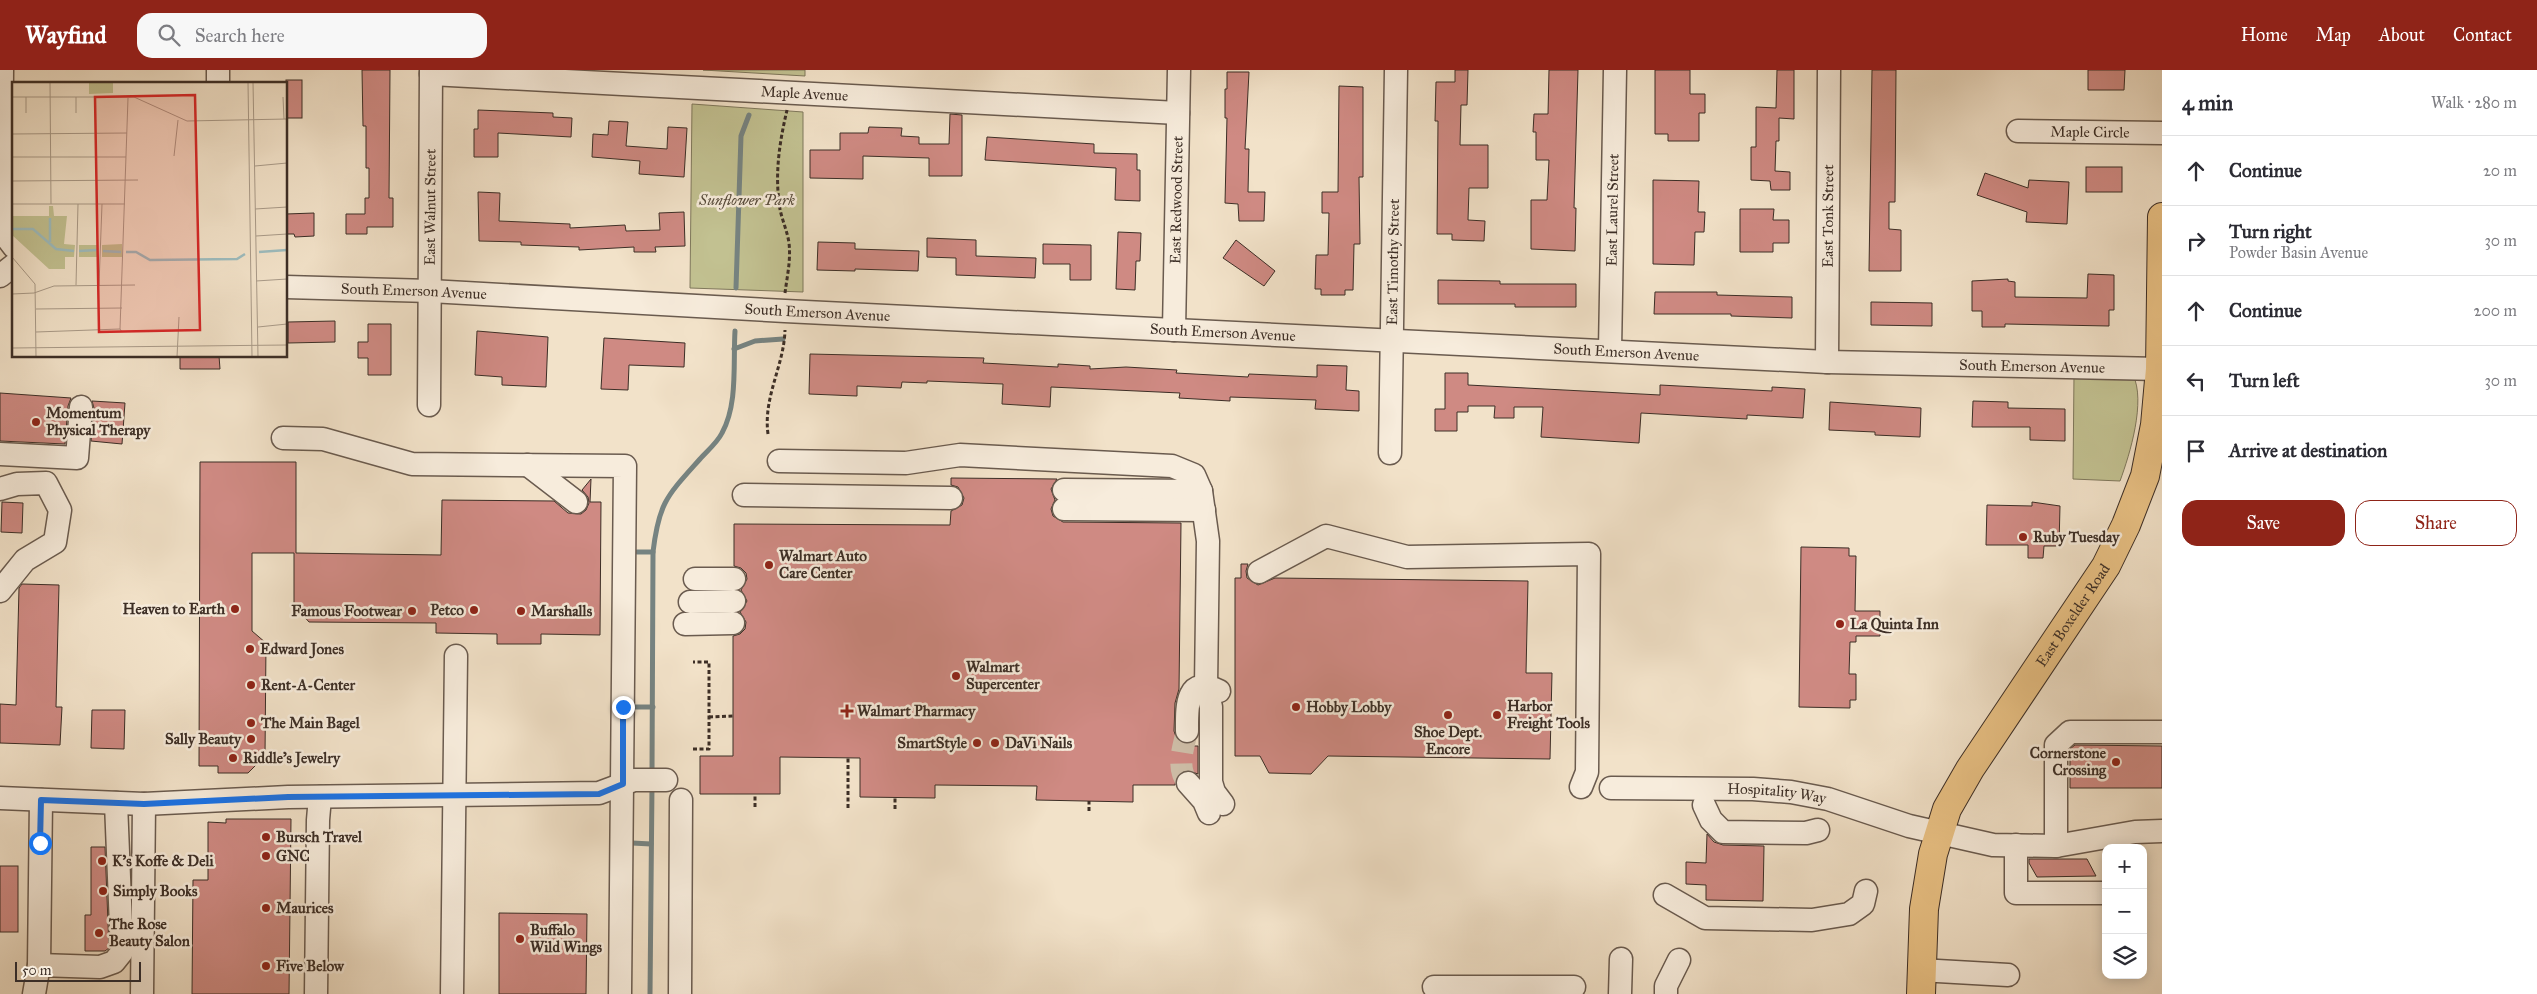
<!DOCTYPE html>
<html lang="en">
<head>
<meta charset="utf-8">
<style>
  :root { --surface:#fff; --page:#f7f7f7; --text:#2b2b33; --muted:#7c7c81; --line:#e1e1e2; --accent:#8f2418 }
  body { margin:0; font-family:"IM FELL Great Primer",serif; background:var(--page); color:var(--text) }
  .controls { position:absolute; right:15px; bottom:15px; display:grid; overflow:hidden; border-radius:10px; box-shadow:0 2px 12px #0003 }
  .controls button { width:45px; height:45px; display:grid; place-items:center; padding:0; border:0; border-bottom:1px solid var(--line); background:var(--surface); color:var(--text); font:25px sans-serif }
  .scale { position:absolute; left:15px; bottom:12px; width:126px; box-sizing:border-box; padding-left:5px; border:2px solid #3c2e26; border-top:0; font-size:14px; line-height:18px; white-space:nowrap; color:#3c2e26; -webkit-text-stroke:4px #f7ecdc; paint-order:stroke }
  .stop { position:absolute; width:15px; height:15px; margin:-11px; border:4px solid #1a73e8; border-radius:50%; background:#fff }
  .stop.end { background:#1a73e8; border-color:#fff; box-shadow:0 1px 5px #0008 }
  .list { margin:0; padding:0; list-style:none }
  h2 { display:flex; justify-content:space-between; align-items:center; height:65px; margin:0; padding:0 20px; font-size:21px }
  h2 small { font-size:16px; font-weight:400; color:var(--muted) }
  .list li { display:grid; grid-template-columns:32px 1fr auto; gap:15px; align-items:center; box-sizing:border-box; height:70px; padding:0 20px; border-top:1px solid var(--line) }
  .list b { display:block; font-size:19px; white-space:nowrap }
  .list p { margin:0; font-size:16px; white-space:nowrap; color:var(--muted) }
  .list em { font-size:16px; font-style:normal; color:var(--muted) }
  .actions { display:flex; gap:10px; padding:15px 20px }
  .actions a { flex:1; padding:11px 0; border:1px solid var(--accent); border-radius:15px; text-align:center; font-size:18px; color:var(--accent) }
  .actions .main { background:var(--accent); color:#fff }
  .icon { flex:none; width:28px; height:28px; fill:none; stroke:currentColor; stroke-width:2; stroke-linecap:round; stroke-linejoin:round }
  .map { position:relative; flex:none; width:2162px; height:924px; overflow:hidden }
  header { display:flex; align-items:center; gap:30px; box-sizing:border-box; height:70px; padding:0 25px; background:var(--accent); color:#fff }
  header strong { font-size:24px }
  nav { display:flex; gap:28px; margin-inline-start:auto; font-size:18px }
  .search { width:350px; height:45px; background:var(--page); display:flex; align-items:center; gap:12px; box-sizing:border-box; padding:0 18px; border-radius:15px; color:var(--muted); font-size:19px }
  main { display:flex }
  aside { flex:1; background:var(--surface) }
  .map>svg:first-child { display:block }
  .green { fill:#c2c191; stroke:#7f785c }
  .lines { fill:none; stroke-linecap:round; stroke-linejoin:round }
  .stream { stroke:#768381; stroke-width:5 }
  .building { fill:#cf8a83; stroke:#3c2e26 }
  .minor-tunnel { stroke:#cebea8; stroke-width:22; stroke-dasharray:22 11; stroke-linecap:butt }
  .minor-casing { stroke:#6a5b4f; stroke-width:25 }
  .major-casing { stroke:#3c2e26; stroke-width:30 }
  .path { stroke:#3c2e26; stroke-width:3; stroke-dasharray:4 2.5; stroke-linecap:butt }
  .minor { stroke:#f7ecdc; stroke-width:22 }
  .major { stroke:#e9c184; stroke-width:28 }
  .route { stroke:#1a73e8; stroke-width:6 }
  .poi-dot { fill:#8f2418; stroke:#f7ecdc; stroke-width:2 }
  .labels { text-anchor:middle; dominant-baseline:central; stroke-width:5; stroke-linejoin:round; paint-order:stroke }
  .street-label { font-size:15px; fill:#3c2e26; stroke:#f7ecdc }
  .park-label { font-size:15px; font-style:italic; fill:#574b3b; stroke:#f7ecdc }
  .poi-label { font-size:15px; font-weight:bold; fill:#3c2e26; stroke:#f7ecdc; text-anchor:start }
  .inset-river { fill:none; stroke:#9dbcbe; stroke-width:2.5 }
  .inset-road { fill:none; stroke:#a99a88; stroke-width:1 }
  .view { fill:#d62828; fill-opacity:0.15; stroke:#d62828; stroke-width:2.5 }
  .inset-edge { fill:none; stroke:#3c2e26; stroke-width:2.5 }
</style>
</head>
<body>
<header>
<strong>Wayfind</strong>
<div class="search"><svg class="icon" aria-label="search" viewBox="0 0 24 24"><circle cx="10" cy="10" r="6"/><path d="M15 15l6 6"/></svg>Search here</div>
<nav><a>Home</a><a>Map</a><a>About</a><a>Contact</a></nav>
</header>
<main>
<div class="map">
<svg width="2162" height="924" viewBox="0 0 2162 924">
  <rect width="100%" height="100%" fill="#f2e2c9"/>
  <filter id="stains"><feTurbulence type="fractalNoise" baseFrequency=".004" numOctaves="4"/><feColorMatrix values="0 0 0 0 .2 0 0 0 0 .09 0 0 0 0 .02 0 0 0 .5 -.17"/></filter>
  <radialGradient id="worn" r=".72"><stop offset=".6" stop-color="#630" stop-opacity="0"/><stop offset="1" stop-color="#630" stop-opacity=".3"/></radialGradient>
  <g class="green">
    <path d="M703,0H805V6Z"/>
    <path d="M692,34L803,42V222L690,218Z"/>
    <path d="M2074,304L2133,305C2146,331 2130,384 2120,411L2073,409Z"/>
  </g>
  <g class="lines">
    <g class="stream">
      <path d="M736,218L741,66L749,45"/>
      <path d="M734,279L755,271L783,269"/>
      <path d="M637,482H653"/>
      <path d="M635,637H653"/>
      <path d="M652,704L653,482C659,432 667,426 700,389C707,381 717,373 722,363C738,334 733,294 735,261"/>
      <path d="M632,773L651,774"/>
      <path d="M650,924L652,715"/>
    </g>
  </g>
  <g class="building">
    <path d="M362,0H390L389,128H393V157H367V164H346V144H365V128H369V98H366V56H363Z"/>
    <path d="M1455,0H1468L1467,35H1461L1460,75H1488V118H1469L1468,150L1485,151L1484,171L1452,170V164H1437L1438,51H1435L1436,12H1455Z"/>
    <path d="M1549,0H1578L1574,138H1576L1575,181L1531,179V130H1547L1549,90H1536V62H1533L1534,44H1548Z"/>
    <path d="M1655,0H1690V24H1705V43H1699V71H1668V64H1655Z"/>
    <path d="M1777,0H1794V49L1779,48V71H1776L1775,101L1790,102V120H1771L1770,111L1751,110V77H1756V37L1776,38Z"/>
    <path d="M1872,0H1896L1895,132H1889V159L1901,160V201H1869Z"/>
    <path d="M2088,0H2125L2124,20H2088Z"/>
    <path d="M1227,2H1249L1245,79H1249L1248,122H1265L1264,151H1239L1238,134L1225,133L1227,48H1225V19H1227Z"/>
    <rect x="286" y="10" width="16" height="38"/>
    <path d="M1339,16L1363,17V107H1359L1360,174H1354L1353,220H1345V225H1321V219H1315L1316,185H1328L1329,143H1322V122H1338Z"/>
    <path d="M478,40L553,43V47L572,48L571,67L498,63V87H474V59H478Z"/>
    <path d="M950,44L962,45V106H929V88L863,86V109L810,108V80H840V63H868L869,57L902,58L901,66L919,67V74H949Z"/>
    <path d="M609,51L628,52L626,76L667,79L668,57L687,58L684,107L639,104L640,91L592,87L593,64L608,65Z"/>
    <path d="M987,67L1094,74V83L1137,84V100H1140V131L1115,130L1116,98L985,90Z"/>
    <rect x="2086" y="97" width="36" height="25"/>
    <path d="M1985,103L2028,118L2029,110L2069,112L2067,154L2026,152L2027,142L1977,125Z"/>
    <path d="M1653,110L1699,111L1698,142H1705L1704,162H1695L1694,195L1653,194Z"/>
    <path d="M478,122L500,123L499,151L570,154V158L625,155L626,161L660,160L659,143L684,142L685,176L655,177L656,182H634V177L579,180V177L521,175V172L479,171Z"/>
    <path d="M1740,139H1774L1773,150H1789V173H1773V182H1740Z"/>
    <path d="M314,143V166L295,167L294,164H286V144Z"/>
    <path d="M1118,162L1141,163L1140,191H1136L1135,220L1116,219Z"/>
    <path d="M927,168L976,170V186L1036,188L1035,208L956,205V188L927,187Z"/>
    <path d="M1236,170L1275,201L1264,216L1223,188Z"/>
    <path d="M818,172L855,173V179L919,181L918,201L855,199V201L817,200Z"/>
    <path d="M1043,174L1091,175V210H1070V194H1043Z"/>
    <path d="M2088,204L2114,205V240H2109V256L2005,254V257H1982V241H1972V211L2008,209V211L2015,212V227L2087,228Z"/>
    <path d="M1438,210L1500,211V214H1576V237H1515V234H1438Z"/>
    <path d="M1655,222H1717V225L1792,227V248L1731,246V244H1654Z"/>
    <path d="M1871,232L1932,233V256L1871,255Z"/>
    <path d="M335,251V272L288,273V252Z"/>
    <path d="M368,254H391V305H368V288H358V272H368Z"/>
    <path d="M477,261L548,267L546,317L502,315V307L475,305Z"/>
    <path d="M604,268L685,273L684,297L629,295L628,320L601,319Z"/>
    <path d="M810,284L984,288L983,293L1058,297V294L1090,296V299L1126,297L1177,300L1176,303L1248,307L1249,304L1317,307V295L1347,296L1346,320L1359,321V341L1315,339L1316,330L1230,327V331L1179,328L1180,323L1051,317L1050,337L1002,334L1003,314L927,311V313L902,312L901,318L857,316V326L809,324Z"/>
    <path d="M180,286H219L220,299H180Z"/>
    <path d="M1445,303H1468V315L1660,325V315L1772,321V317L1805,319L1803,348L1747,345V349L1641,343L1639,373L1541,367L1543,337H1514V348H1494L1495,336H1468V342H1457V361H1435V339H1445Z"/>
    <path d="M0,323L71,328L68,336L65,374L0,371Z"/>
    <path d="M92,331L125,333L122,374L91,371L94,338Z"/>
    <path d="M1973,331L2008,332V338L2065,339V371L2030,370V357H1972Z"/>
    <path d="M1830,332L1921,338L1920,367L1875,365V362L1829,360Z"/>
    <path d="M200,392H296V483L441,485L442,430L554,431L568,443L581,444L586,440L589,433L588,427L582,420L591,409L590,432H601L600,565L541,564V574H497V564L436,563V553L309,552L294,535V483H252V561L266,573L265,686L248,703H218V696H199Z"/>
    <path d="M951,408L1057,409L1051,419L1055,430L1051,439L1053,446L1063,452L1181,453L1179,619L1175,633L1174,661L1179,676H1198V704L1186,700L1177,704L1175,715H1133V732L1036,730L1037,716L935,715V728L860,727V688L780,687V724H700V686H733V566L740,564L745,559L746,552L740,542L747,531L741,520L747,509L746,503L741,498L734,496V454L950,455L951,441L962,435L964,428L958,417L951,415Z"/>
    <path d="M2,432L23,433L22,463L1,462Z"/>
    <path d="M2032,432L2060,436L2059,476H2044L2043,488H2028V475H1986L1987,435L2032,436Z"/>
    <path d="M1801,477L1849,478V486H1856L1855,541H1880V566H1856V572H1850L1849,604H1856V630H1850V638L1799,637Z"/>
    <path d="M1241,494H1248L1246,501L1247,508L1258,515L1275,508L1528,511L1526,603H1552L1550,689L1328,686L1311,704L1269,703L1260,686H1235V508H1241Z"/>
    <path d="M22,514L59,515L56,637H62L60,675L0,673V634L16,635L19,518Z"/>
    <path d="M92,640H125L124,679L91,678Z"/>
    <path d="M2075,675L2162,676V718H2070V679Z"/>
    <path d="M226,749H291L289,924H192L193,810H208V752L226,753Z"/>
    <path d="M1707,764L1714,772L1723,775L1764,776L1763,831L1706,830V815L1686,814V792L1706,793Z"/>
    <path d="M91,777H105L109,878L105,881H85V845H91Z"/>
    <path d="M2029,789H2087L2096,806L2037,807L2029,793Z"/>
    <rect x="0" y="796" width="18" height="66"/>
    <path d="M499,843L587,844L586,924H499Z"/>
  </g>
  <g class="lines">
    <path class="minor-tunnel" d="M1187,661C1183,679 1176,698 1188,713"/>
    <defs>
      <g id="minor">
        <path d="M2,0L1,145L8,169L14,177"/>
        <path id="s1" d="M431,4L1178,43"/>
        <path d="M218,14V0"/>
        <path id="s2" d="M2018,61L2162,63"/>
        <path d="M0,206L14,195"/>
        <path id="s3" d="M286,217L430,221L785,241L1827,292L2160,299"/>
        <path id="s4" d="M1174,260L1179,0"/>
        <path id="s5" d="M1610,280L1615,0"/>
        <path id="s6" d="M1827,292L1829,0"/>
        <path id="s7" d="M429,335L431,0"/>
        <path d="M283,368L323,369L412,394L625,396L620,924"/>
        <path id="s8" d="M1390,383L1396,0"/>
        <path d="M0,384L77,388L81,337"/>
        <path d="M779,391L906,393L960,385L1172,396L1194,405L1201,421L1208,471L1206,616L1211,637V712L1214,722L1223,734"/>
        <path d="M528,395L576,432"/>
        <path d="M0,419L17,414L46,413L60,440L55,472L25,490L0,521"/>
        <path d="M1064,420L1201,421"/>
        <path d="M744,425L951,428"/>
        <path d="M1064,439L1204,440"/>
        <path d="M1259,502L1326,466L1407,487L1589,484L1587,702L1581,717"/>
        <path d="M695,509H734"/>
        <path d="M690,532L734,531"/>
        <path d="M685,554L733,553"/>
        <path d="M1187,661C1187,639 1185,604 1219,621"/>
        <path d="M1188,713L1204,731L1209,743"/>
        <path id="s9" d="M1611,718L1753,719L1791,722L1828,729L1909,756L1993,775L2056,776L2135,762L2162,761"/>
        <path d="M0,728L144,734L288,727L599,723L634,710H666"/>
        <path d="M1704,735L1711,750L1723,762L1806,763L1818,760"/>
        <path d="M2016,775V823H2106"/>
        <path d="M2056,776V675L2070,662H2162"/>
        <path d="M1665,825L1705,848L1812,850L1849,844L1863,834L1866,821"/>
        <path d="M39,895L100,897L114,892L122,882L116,733"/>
        <path d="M1920,900L2008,905"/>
        <path d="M1434,917H1574"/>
        <path d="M34,924L39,895L41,730"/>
        <path d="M142,924L144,734"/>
        <path d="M316,924L318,750L320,727"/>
        <path d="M452,924L456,586"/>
        <path d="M680,924L681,730"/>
        <path d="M1620,924L1621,889"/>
        <path d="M1666,924V916L1679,890"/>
      </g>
      <g id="major">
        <path id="s10" d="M1921,924L1924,839L1933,784L1947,739L1970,699L2106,496L2126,455L2145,406L2155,355L2160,299L2162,147"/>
      </g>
    </defs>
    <use href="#minor" class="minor-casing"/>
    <use href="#major" class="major-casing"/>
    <g class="path">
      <path d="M785,223C787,207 791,190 789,173C787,159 780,146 779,132C775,100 780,70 787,40"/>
      <path d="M768,364C763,327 784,296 785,260"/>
      <path d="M709,647L733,646"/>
      <path d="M693,679H709V592H693"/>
      <path d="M755,737V724"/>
      <path d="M848,738V688"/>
      <path d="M895,739V727"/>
      <path d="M1089,741V731"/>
    </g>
    <use href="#minor" class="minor"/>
    <use href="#major" class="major"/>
  </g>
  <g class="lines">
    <path class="route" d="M40,773L41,730L144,734L288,727L599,724L623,714V637"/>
  </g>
  <g class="poi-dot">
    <circle cx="36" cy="352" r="5"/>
    <circle cx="2023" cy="467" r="5"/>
    <circle cx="769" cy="495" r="5"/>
    <circle cx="235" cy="539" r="5"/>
    <circle cx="474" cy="540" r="5"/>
    <circle cx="412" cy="541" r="5"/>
    <circle cx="521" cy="541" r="5"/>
    <circle cx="1840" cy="554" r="5"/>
    <circle cx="250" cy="579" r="5"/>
    <circle cx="956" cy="606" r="5"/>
    <circle cx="251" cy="615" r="5"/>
    <circle cx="1296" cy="637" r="5"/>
    <path d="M844.5 633.5h5v5h5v5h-5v5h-5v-5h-5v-5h5z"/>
    <circle cx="1448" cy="645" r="5"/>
    <circle cx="1497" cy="645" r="5"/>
    <circle cx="251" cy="653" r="5"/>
    <circle cx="251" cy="669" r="5"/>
    <circle cx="977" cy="673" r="5"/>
    <circle cx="995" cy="673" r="5"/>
    <circle cx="233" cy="688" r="5"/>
    <circle cx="2116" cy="692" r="5"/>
    <circle cx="266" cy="767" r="5"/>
    <circle cx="266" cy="786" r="5"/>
    <circle cx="102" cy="791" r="5"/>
    <circle cx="103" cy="821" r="5"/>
    <circle cx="266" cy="838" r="5"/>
    <circle cx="99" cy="863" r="5"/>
    <circle cx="520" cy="869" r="5"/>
    <circle cx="266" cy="896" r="5"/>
  </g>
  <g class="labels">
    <g class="street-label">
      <text stroke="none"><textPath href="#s1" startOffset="374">Maple Avenue</textPath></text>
      <text stroke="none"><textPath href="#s2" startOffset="72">Maple Circle</textPath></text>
      <text stroke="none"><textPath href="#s4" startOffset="130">East Redwood Street</textPath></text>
      <text stroke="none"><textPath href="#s7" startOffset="198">East Walnut Street</textPath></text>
      <text stroke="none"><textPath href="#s5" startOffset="140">East Laurel Street</textPath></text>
      <text stroke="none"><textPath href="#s6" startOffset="146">East Tonk Street</textPath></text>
      <text stroke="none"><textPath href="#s8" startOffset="191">East Timothy Street</textPath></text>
      <text stroke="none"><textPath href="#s3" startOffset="128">South Emerson Avenue</textPath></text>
      <text stroke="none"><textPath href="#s3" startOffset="532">South Emerson Avenue</textPath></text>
      <text stroke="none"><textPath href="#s3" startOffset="938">South Emerson Avenue</textPath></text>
      <text stroke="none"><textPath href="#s3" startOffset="1342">South Emerson Avenue</textPath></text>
      <text stroke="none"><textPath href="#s3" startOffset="1748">South Emerson Avenue</textPath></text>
      <text stroke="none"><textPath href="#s10" startOffset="419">East Boxelder Road</textPath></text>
      <text stroke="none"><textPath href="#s9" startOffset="166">Hospitality Way</textPath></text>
    </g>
    <g class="park-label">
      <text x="747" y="130">Sunflower Park</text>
    </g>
    <g class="poi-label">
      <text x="46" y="343">Momentum<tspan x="46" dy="17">Physical Therapy</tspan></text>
      <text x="2033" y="467">Ruby Tuesday</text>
      <text x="779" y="486">Walmart Auto<tspan x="779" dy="17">Care Center</tspan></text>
      <text x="225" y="539" text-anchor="end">Heaven to Earth</text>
      <text x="464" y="540" text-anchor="end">Petco</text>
      <text x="402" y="541" text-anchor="end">Famous Footwear</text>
      <text x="531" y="541">Marshalls</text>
      <text x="1850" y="554">La Quinta Inn</text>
      <text x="260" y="579">Edward Jones</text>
      <text x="966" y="597">Walmart<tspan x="966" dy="17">Supercenter</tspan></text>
      <text x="261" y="615">Rent-A-Center</text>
      <text x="1507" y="636">Harbor<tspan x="1507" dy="17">Freight Tools</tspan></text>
      <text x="1306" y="637">Hobby Lobby</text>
      <text x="857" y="641">Walmart Pharmacy</text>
      <text x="261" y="653">The Main Bagel</text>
      <text x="1448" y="662" text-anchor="middle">Shoe Dept.<tspan x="1448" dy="17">Encore</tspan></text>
      <text x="241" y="669" text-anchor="end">Sally Beauty</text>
      <text x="967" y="673" text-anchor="end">SmartStyle</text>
      <text x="1005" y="673">DaVi Nails</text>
      <text x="2106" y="683" text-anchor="end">Cornerstone<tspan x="2106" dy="17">Crossing</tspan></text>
      <text x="243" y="688">Riddle's Jewelry</text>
      <text x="276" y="767">Bursch Travel</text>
      <text x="276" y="786">GNC</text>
      <text x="112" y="791">K's Koffe &amp; Deli</text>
      <text x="113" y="821">Simply Books</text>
      <text x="276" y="838">Maurices</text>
      <text x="109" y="854">The Rose<tspan x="109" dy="17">Beauty Salon</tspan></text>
      <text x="530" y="860">Buffalo<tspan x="530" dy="17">Wild Wings</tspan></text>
      <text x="276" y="896">Five Below</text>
    </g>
  </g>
  <g transform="translate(12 12)">
    <rect width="275" height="275" fill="#f2e2c9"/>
    <path d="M77,0H101V11L77,12ZM37,124H41L42,134H55L52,162L63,163L62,175H53V187H37L0,153V134H37ZM110,162V175H90V163ZM67,163H86V175H67Z" fill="#c2c191"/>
    <path class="inset-river" d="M38,136V160M0,147H21L44,167L62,169M67,169L85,168M91,169L109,170M114,170H124L138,178L225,177L233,172M247,170L275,168"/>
    <path class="inset-road" d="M38,0L39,122M236,0L240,275M241,0L246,275M0,15H122L175,39L275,37M14,15V31M64,15V31M271,15L272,37M0,52L115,51M162,74L166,38M0,75H114M243,84L275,81M0,99L126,98M0,122H113M243,127L275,125M244,154L275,152M0,175L23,202L24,275M244,199L275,197M64,203L66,122M87,203L90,122M0,212L22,211L42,204L123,203M24,227L110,226M246,245L275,242M108,247L116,16M24,250L108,247L110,250M0,266L275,263M165,275L167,235"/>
    <path class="view" d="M183,13L188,248L87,250L83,15Z"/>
    <rect width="275" height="275" class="inset-edge"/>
  </g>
  <rect width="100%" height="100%" filter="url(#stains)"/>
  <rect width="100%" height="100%" fill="url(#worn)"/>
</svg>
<div class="controls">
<button>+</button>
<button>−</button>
<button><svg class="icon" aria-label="layers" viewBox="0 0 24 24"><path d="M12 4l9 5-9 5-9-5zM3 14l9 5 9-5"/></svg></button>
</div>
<div class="scale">50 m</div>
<div class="stop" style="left:40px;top:773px"></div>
<div class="stop end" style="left:623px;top:637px"></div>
</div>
<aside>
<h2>4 min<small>Walk · 280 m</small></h2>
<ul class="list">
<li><svg class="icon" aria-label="ahead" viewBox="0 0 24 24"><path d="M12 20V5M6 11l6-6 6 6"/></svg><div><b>Continue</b></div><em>20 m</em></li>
<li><svg class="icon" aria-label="right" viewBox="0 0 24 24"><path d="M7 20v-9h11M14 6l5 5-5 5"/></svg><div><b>Turn right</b><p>Powder Basin Avenue</p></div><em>30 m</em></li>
<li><svg class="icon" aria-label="ahead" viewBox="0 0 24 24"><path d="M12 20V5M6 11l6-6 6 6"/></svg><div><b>Continue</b></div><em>200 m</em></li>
<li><svg class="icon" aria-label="left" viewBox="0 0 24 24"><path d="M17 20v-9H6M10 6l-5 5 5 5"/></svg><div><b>Turn left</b></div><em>30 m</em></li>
<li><svg class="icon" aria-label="arrive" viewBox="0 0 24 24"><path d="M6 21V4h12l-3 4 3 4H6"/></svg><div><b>Arrive at destination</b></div></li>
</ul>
<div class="actions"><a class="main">Save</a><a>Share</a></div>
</aside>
</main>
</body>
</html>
